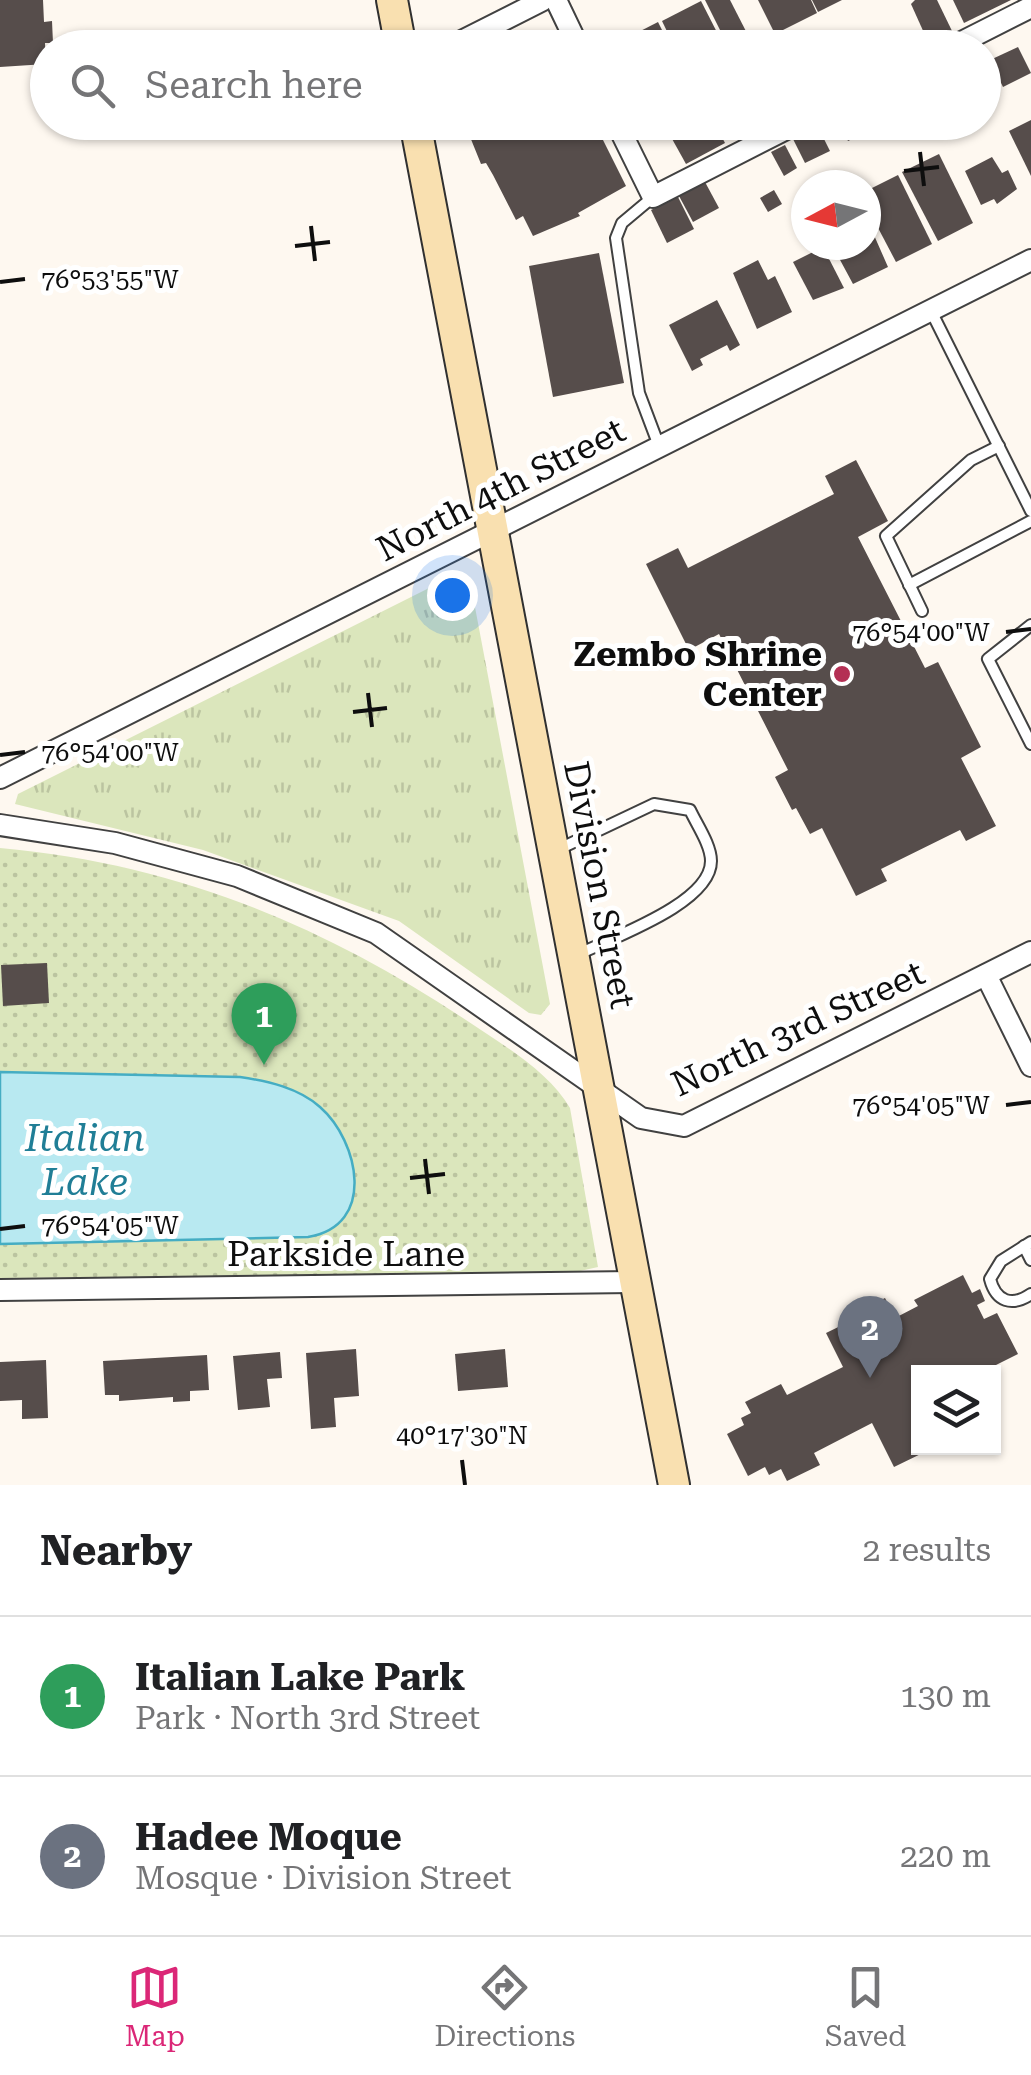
<!DOCTYPE html>
<html lang="en">
<head>
<meta charset="utf-8">
<style>
  :root { --surface:#fff; --page:#f2f2f2; --text:#202124; --muted:#757577; --line:#e0e0e0; --accent:#db2777 }
  body { margin:0; font-family:"Roboto Serif",serif; background:var(--page); color:var(--text) }
  .controls { position:absolute; right:30px; bottom:30px; display:grid; overflow:hidden; border-radius:0px; box-shadow:0 2px 8px #0004 }
  .controls button { width:90px; height:90px; display:grid; place-items:center; padding:0; border:0; border-bottom:2px solid var(--line); background:var(--surface); color:var(--text); font:50px sans-serif }
  .compass { position:absolute; left:791px; top:170px; width:90px; height:90px; border-radius:50%; background:var(--surface); box-shadow:0 2px 8px #0004; rotate:263deg }
  .you { position:absolute; left:452px; top:595px; width:35px; height:35px; margin:-25px; border:8px solid #fff; border-radius:50%; background:#1a73e8; box-shadow:0 0 0 15px #1a73e833 }
  .badge { display:grid; place-items:center; width:65px; height:65px; border-radius:50%; background:var(--accent); color:#fff; font-size:32px; font-weight:700 }
  .pin { position:absolute; translate:-50% -82px; filter:drop-shadow(0 2px 5px #0008) }
  .pin::after { content:''; position:absolute; top:52px; width:35px; height:30px; background:inherit; clip-path:polygon(0 0,100% 0,50% 100%) }
  .list { margin:0; padding:0; list-style:none }
  h2 { display:flex; justify-content:space-between; align-items:center; height:130px; margin:0; padding:0 40px; font-size:42px }
  h2 small { font-size:32px; font-weight:400; color:var(--muted) }
  .list li { display:grid; grid-template-columns:65px 1fr auto; gap:30px; align-items:center; box-sizing:border-box; height:160px; padding:0 40px; border-top:2px solid var(--line) }
  .list b { display:block; font-size:38px; white-space:nowrap }
  .list p { margin:0; font-size:32px; white-space:nowrap; color:var(--muted) }
  .list em { font-size:32px; font-style:normal; color:var(--muted) }
  .icon { flex:none; width:55px; height:55px; fill:none; stroke:currentColor; stroke-width:2; stroke-linecap:round; stroke-linejoin:round }
  .map { position:relative; flex:none; width:1031px; height:1485px; overflow:hidden }
  .search { position:absolute; background:var(--surface); box-shadow:0 2px 8px #0004; left:30px; right:30px; top:30px; height:110px; display:flex; align-items:center; gap:25px; box-sizing:border-box; padding:0 35px; border-radius:55px; color:var(--muted); font-size:38px }
  .sheet { height:450px; background:var(--surface) }
  nav { display:flex; justify-content:space-around; align-items:center; box-sizing:border-box; height:140px; border-top:2px solid var(--line); background:var(--surface); font-size:28px; color:var(--muted) }
  nav a { display:grid; justify-items:center; gap:5px }
  nav .on { color:var(--accent) }
  .map>svg:first-child { display:block }
  .grass { fill:url(#grass-tufts) }
  .park { fill:url(#park-dots) }
  .water { fill:#b8e9f1; stroke:#45adc3; stroke-width:2.5 }
  .building { fill:#564d4b }
  .lines { fill:none; stroke-linecap:round; stroke-linejoin:round }
  .service-casing { stroke:#414141; stroke-width:14 }
  .minor-casing { stroke:#414141; stroke-width:24 }
  .secondary-casing { stroke:#303030; stroke-width:34 }
  .service { stroke:#fff; stroke-width:10 }
  .minor { stroke:#fff; stroke-width:20 }
  .secondary { stroke:#f9e0b0; stroke-width:30 }
  .ticks { fill:none; stroke:#0e0e0e; stroke-width:4 }
  .poi-dot { fill:#b43054; stroke:#fff; stroke-width:4 }
  .labels { text-anchor:middle; dominant-baseline:central; stroke-width:10; stroke-linejoin:round; paint-order:stroke }
  .street-label { font-size:35px; fill:#0e0e0e; stroke:#fff }
  .poi-label { font-size:35px; font-weight:bold; fill:#0e0e0e; stroke:#fff; text-anchor:end }
  .water-label { font-size:38px; font-style:italic; fill:#207e96; stroke:#fff }
  .ticks-label { font-size:25px; text-anchor:middle; fill:#0e0e0e; stroke:#fff; stroke-width:10; stroke-linejoin:round; paint-order:stroke }
</style>
</head>
<body>
<div class="map">
<svg width="1031" height="1485" viewBox="0 0 1031 1485">
  <defs>
    <pattern id="grass-tufts" width="24" height="20" patternUnits="userSpaceOnUse" patternTransform="scale(2.5)"><rect width="24" height="20" fill="#dbe6bc"/><path d="M3 7l-1-3M5 7V3M7 7l1-3M15 17l-1-3M17 17v-4M19 17l1-3" fill="none" stroke="#bbc4a0"/></pattern>
    <pattern id="park-dots" width="8" height="8" patternUnits="userSpaceOnUse" patternTransform="scale(2.5)"><rect width="8" height="8" fill="#dbe6bc"/><path d="M2 2h.1M6 6h.1" fill="none" stroke="#bbc4a0" stroke-width="1.8" stroke-linecap="round"/></pattern>
  </defs>
  <rect width="100%" height="100%" fill="#fef8f0"/>
  <path class="grass" d="M462,577L471,586L550,1004L541,1015L529,1013L399,921L203,850L15,804L18,794L449,578Z"/>
  <path class="park" d="M0,848C178,864 325,926 472,1024C505,1046 550,1073 570,1108L598,1267L562,1275L0,1278Z"/>
  <path class="water" d="M0,1072L240,1077C268,1081 299,1088 320,1107C359,1141 377,1226 308,1237L0,1244Z"/>
  <g class="building">
    <path d="M0,0H43L44,22L52,21L53,43H45L46,64L0,67Z"/>
    <path d="M705,0H730L752,43L729,48Z"/>
    <path d="M758,0H811L817,13L775,34Z"/>
    <path d="M812,0H842L818,12Z"/>
    <path d="M915,0H937L953,33L929,44L911,4Z"/>
    <path d="M953,0H1011L964,23Z"/>
    <path d="M701,1L725,48H675L662,21Z"/>
    <path d="M658,22L671,48H620L617,43Z"/>
    <path d="M891,35L896,48H862V47Z"/>
    <path d="M1018,47L1031,73L1003,87L990,60Z"/>
    <path d="M1031,120V176L1009,131Z"/>
    <path d="M464,122H594L626,186L578,213L580,216L533,236L523,216L516,220L493,175L486,163L481,164Z"/>
    <path d="M699,122H714L725,143L686,164L671,137Z"/>
    <path d="M839,122H879L880,126L848,141Z"/>
    <path d="M818,127L830,151L805,163L793,139Z"/>
    <path d="M785,145L797,168L784,176L771,152Z"/>
    <path d="M939,154L973,223L938,241L902,172Z"/>
    <path d="M992,157L1002,173L1008,170L1017,189L997,204L994,199L981,205L965,171Z"/>
    <path d="M898,175L932,244L896,262L866,205V191Z"/>
    <path d="M705,182L719,208L693,222L679,196Z"/>
    <path d="M774,190L782,204L768,212L760,198Z"/>
    <path d="M678,197L694,229L667,243L651,210Z"/>
    <path d="M866,217L888,267L853,284L832,245H866Z"/>
    <path d="M823,247L844,288L813,300L793,262Z"/>
    <path d="M599,253L624,383L553,397L529,266Z"/>
    <path d="M758,260L768,280L775,276L792,312L757,329L733,273Z"/>
    <path d="M717,300L740,345L730,351L727,345L700,359L703,365L692,371L669,325Z"/>
    <path d="M856,460L888,521L858,537L925,668L938,662L981,747L961,758L996,826L966,841L960,830L881,869L887,881L856,896L822,828L810,834L796,808L792,810L775,777L788,770L719,634L689,650L646,564L678,548L688,568L834,494L825,476Z"/>
    <path d="M47,963L49,1003L3,1006L1,965Z"/>
    <path d="M963,1275L972,1293L980,1289L985,1301L977,1305L984,1319L997,1313L1018,1354L982,1372H918V1448H933L894,1467L872,1423L814,1453L820,1465L787,1481L781,1469L769,1475L765,1467L748,1476L727,1434L744,1425L741,1418L751,1413L745,1402L781,1384L787,1395L843,1367L826,1333L863,1315L861,1310L885,1298L895,1318L918,1306L914,1300Z"/>
    <path d="M356,1349L359,1396L334,1398L336,1427L311,1429L306,1353Z"/>
    <path d="M505,1349L508,1387L458,1391L455,1354Z"/>
    <path d="M280,1352L282,1378L267,1379L270,1407L238,1410L233,1356Z"/>
    <path d="M207,1355L209,1390L190,1391V1401L173,1402V1397L119,1401V1395H105L103,1361Z"/>
    <path d="M46,1360L48,1418L22,1419V1400L0,1401V1362Z"/>
  </g>
  <g class="lines">
    <defs>
      <g id="service">
        <path d="M653,197L622,223L616,238L639,393L659,446"/>
        <path d="M931,311L1031,511"/>
        <path d="M909,585L1031,521"/>
        <path d="M922,611L886,536L971,460L999,446"/>
        <path d="M1031,625L988,659L1031,744"/>
        <path d="M557,850L654,804L690,810C697,825 711,845 711,861C711,904 610,938 575,956"/>
        <path d="M1031,1242L1001,1261L990,1279C996,1302 1012,1307 1031,1294"/>
        <path d="M1024,1246L1031,1260"/>
      </g>
      <g id="minor">
        <path d="M556,0L579,48"/>
        <path d="M448,48L543,0"/>
        <path d="M950,48L1031,7"/>
        <path d="M616,122L653,197L800,122"/>
        <path d="M0,778L1031,260"/>
        <path d="M0,825L115,843L237,876L376,933L641,1118L684,1126L1031,952"/>
        <path d="M986,975L1031,1066"/>
        <path d="M0,1290L633,1282"/>
      </g>
      <g id="secondary">
        <path d="M392,0L401,48"/>
        <path d="M415,122L674,1485"/>
      </g>
    </defs>
    <use href="#service" class="service-casing"/>
    <use href="#minor" class="minor-casing"/>
    <use href="#secondary" class="secondary-casing"/>
    <use href="#service" class="service"/>
    <use href="#minor" class="minor"/>
    <use href="#secondary" class="secondary"/>
  </g>
  <path class="ticks" d="M920,152L924,186M904,171L939,167M311,226L315,261M295,246L330,242M0,282L25,279M1006,632L1031,629M368,693L372,727M353,712L387,708M0,755L25,752M1006,1105L1031,1102M425,1159L429,1194M410,1178L445,1174M0,1229L25,1226M462,1460L465,1485"/>
  <circle class="poi-dot" cx="842" cy="674" r="10"/>
  <g class="labels">
    <g class="street-label">
      <text transform="translate(501 490) rotate(-27)">North 4th Street</text>
      <text transform="translate(599 885) rotate(79)">Division Street</text>
      <text transform="translate(798 1029) rotate(-25)">North 3rd Street</text>
      <text x="346" y="1254">Parkside Lane</text>
    </g>
    <g class="poi-label">
      <text x="822" y="654">Zembo Shrine<tspan x="822" dy="40">Center</tspan></text>
    </g>
    <g class="water-label">
      <text x="85" y="1138">Italian<tspan x="85" dy="44">Lake</tspan></text>
    </g>
  </g>
  <g class="ticks-label">
    <text x="110" y="288">76°53'55"W</text>
    <text x="921" y="641">76°54'00"W</text>
    <text x="110" y="761">76°54'00"W</text>
    <text x="921" y="1114">76°54'05"W</text>
    <text x="110" y="1234">76°54'05"W</text>
    <text x="462" y="1444">40°17'30"N</text>
  </g>
</svg>
<div class="controls">
<button><svg class="icon" aria-label="layers" viewBox="0 0 24 24"><path d="M12 4l9 5-9 5-9-5zM3 14l9 5 9-5"/></svg></button>
</div>
<svg class="compass" viewBox="-18 -18 36 36"><path d="M0-13l5 13h-10z" fill="#e53935"/><path d="M0 13l5-13h-10z" fill="#757577"/></svg>
<div class="you"></div>
<div class="pin badge" style="left:264px;top:1065px;background:#2e9e5b">1</div>
<div class="pin badge" style="left:870px;top:1378px;background:#6b7280">2</div>
<div class="search"><svg class="icon" aria-label="search" viewBox="0 0 24 24"><circle cx="10" cy="10" r="6"/><path d="M15 15l6 6"/></svg>Search here</div>
</div>
<section class="sheet">
<h2>Nearby<small>2 results</small></h2>
<ul class="list">
<li><span class="badge" style="background:#2e9e5b">1</span><div><b>Italian Lake Park</b><p>Park · North 3rd Street</p></div><em>130 m</em></li>
<li><span class="badge" style="background:#6b7280">2</span><div><b>Hadee Moque</b><p>Mosque · Division Street</p></div><em>220 m</em></li>
</ul>
</section>
<nav>
<a class="on"><svg class="icon" aria-label="map" viewBox="0 0 24 24"><path d="M3 6l6-2 6 2 6-2v14l-6 2-6-2-6 2zM9 4v14M15 6v14"/></svg>Map</a>
<a><svg class="icon" aria-label="directions" viewBox="0 0 24 24"><path d="M12 3l9 9-9 9-9-9zM9 14v-3h6M13 9l2 2-2 2"/></svg>Directions</a>
<a><svg class="icon" aria-label="saved" viewBox="0 0 24 24"><path d="M7 4h10v16l-5-4-5 4z"/></svg>Saved</a>
</nav>
</body>
</html>
